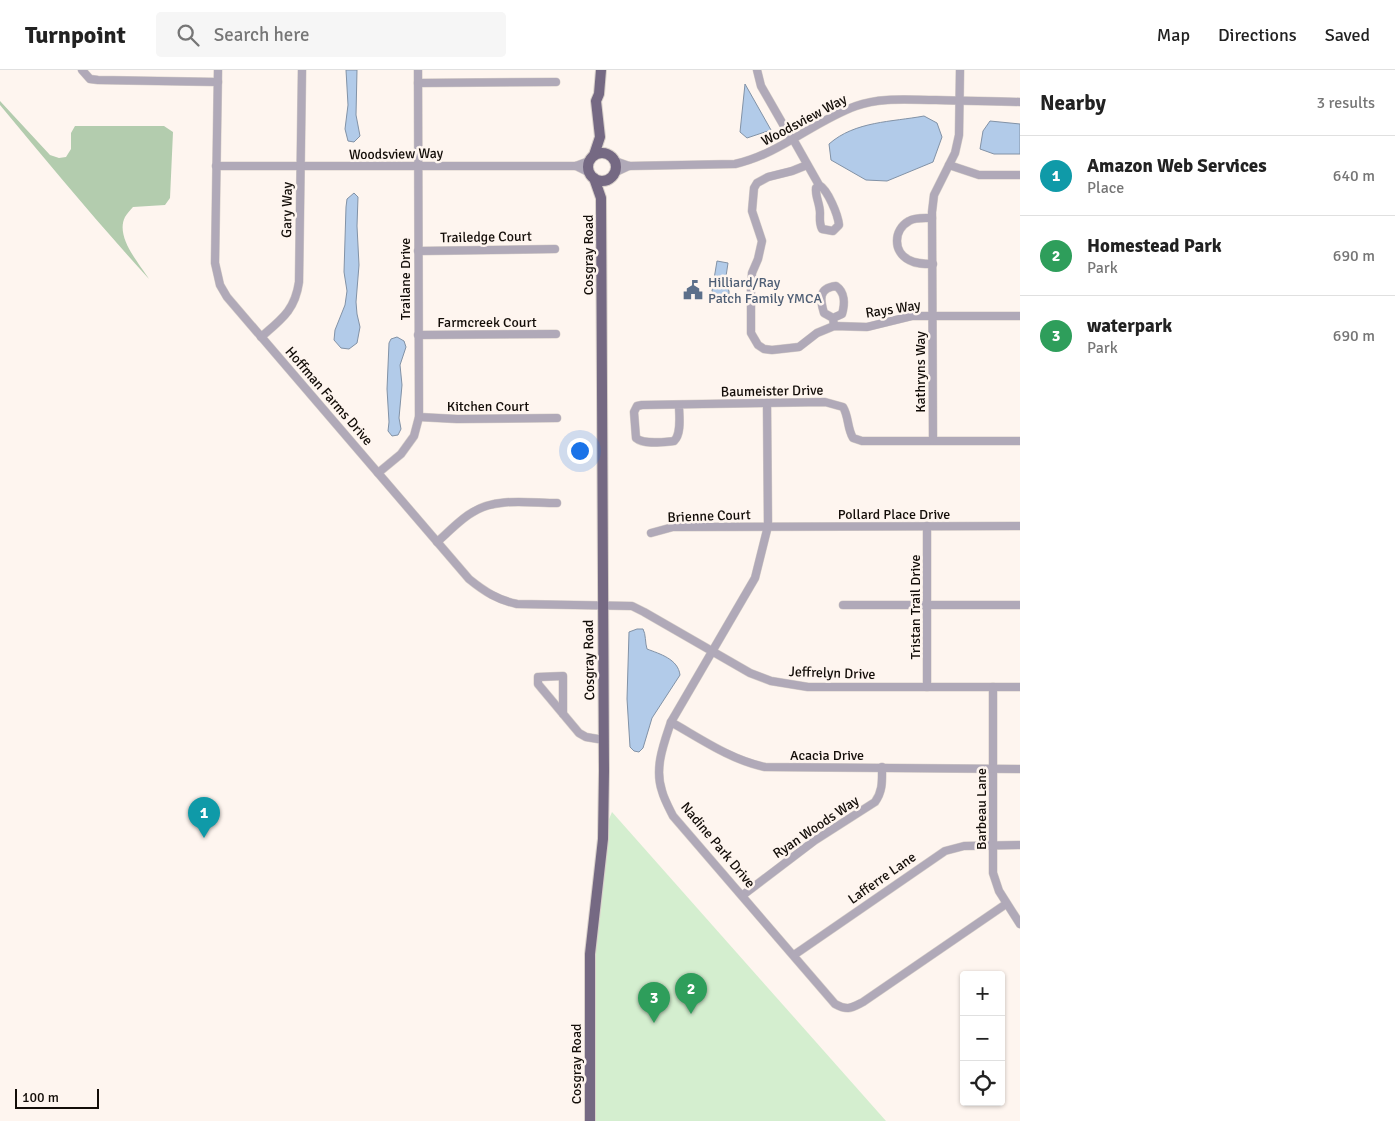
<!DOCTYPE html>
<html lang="en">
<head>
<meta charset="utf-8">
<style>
  :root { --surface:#fff; --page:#f6f6f6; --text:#222; --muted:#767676; --line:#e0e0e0; --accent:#34786c }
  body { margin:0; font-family:Signika,sans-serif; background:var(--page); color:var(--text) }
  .controls { position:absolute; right:15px; bottom:15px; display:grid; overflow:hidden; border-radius:5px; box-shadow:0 1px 4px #0004 }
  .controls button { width:45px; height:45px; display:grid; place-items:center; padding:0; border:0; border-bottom:1px solid var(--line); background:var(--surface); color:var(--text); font:25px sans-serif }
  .scale { position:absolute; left:15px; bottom:12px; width:84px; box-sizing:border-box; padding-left:5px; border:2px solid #130d08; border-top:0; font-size:14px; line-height:18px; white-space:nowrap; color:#130d08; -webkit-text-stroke:4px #fef5ef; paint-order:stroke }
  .you { position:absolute; left:579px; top:380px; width:18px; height:18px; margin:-12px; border:4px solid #fff; border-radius:50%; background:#1a73e8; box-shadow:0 0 0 8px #1a73e833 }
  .badge { display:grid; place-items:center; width:32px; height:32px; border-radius:50%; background:var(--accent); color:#fff; font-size:16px; font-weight:700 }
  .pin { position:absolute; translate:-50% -41px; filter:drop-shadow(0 1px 2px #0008) }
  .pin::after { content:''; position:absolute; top:26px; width:18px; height:15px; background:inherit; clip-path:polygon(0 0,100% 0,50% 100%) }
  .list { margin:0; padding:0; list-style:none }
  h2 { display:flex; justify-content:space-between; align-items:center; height:65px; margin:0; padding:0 20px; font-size:21px }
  h2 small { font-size:16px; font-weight:400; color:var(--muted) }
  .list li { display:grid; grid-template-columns:32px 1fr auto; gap:15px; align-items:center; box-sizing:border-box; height:80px; padding:0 20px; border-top:1px solid var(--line) }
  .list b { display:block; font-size:19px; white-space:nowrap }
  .list p { margin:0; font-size:16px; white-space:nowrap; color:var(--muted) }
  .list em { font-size:16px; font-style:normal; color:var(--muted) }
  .icon { flex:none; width:28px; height:28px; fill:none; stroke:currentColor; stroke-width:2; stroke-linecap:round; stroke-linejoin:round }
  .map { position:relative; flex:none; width:1020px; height:1051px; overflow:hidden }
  header { display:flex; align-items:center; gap:30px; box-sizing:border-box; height:70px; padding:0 25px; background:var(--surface); border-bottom:1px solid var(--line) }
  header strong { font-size:24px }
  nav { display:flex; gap:28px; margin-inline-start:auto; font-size:18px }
  .search { width:350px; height:45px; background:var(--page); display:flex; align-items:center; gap:12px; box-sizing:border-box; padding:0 18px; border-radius:5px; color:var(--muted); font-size:19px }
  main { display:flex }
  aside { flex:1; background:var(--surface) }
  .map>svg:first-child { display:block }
  .green { fill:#d4eecf }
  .forest { fill:#b3ccae }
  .water { fill:#b2cbe9; stroke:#8292a6 }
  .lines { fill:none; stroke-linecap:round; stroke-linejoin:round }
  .minor-casing { stroke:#d8d0ca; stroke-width:9 }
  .major-casing { stroke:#d8d0ca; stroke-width:12 }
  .minor { stroke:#b0a9b8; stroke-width:8 }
  .major { stroke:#756983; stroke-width:10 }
  .labels { text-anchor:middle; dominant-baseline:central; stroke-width:5; stroke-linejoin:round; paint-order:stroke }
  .street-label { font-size:14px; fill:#130d08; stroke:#fef5ef }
  .service-label { font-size:14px; fill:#4e5e75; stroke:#fef5ef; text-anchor:start }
</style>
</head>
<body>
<header>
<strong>Turnpoint</strong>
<div class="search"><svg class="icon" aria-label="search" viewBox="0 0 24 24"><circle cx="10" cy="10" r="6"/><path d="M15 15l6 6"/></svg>Search here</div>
<nav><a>Map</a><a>Directions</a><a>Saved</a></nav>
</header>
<main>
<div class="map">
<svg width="1020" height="1051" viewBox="0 0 1020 1051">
  <rect width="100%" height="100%" fill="#fef5ef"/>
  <path class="green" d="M612,742L886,1051H590V884L604,761Z"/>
  <path class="forest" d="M0,31L50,85L59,88L66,87L71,79V63L75,56H164L173,62L170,128L165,135L133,137C130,140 127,144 125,147C115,167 139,193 149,209C98,153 49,94 0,35Z"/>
  <g class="water">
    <path d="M346,0H357L356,45L360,66L354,72L348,71L345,59L348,35Z"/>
    <path d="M745,14L771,60L747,68L740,62Z"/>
    <path d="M924,46L937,53L942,67L933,92L887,111L866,110L831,90L829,74C855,51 892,52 924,46Z"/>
    <path d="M990,51L1020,54V84H994L980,79L983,61Z"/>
    <path d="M354,123L358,127L357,156L359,195L356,232L357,244L360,257L357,273L349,279L341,278L334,270L335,260L345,235L347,221L344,202L346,137L347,129Z"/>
    <path d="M717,191L728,193L725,213L729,221V232L719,233L712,221Z"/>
    <path d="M397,267L404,271L406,277L400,295L402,315L399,348L401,359L398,365L392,366L388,361L389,352L387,319L389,273L391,269Z"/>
    <path d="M637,559H643C646,564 645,573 647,579C660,584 678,589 680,605L652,648L643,678L639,682L634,681L630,677L627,629L629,562Z"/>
  </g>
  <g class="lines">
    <defs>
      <g id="minor">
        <path d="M82,0L90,9L98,10L218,12"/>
        <path d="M218,0L215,193L220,215L227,227L469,509C485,522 498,530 517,534L632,536L644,542L750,603L771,611L808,617H1020"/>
        <path d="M757,0L761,16L792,70"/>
        <path d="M418,13L556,12"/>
        <path d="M793,69L819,115C828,120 838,145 839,155L833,161L822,159C819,153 820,149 820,143C820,134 815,126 816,118L819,115"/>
        <path d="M615,91L629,96L735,94C780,84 814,51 856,36C881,27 909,30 936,30C964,31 992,31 1020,32"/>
        <path d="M807,95L792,101L768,107L757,113L754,118L752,141L762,171L758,189L752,203L751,220V263L758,275L764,279L772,280L799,277L817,263L834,256L867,257L912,246H1020"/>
        <path d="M949,95L979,105H1020"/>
        <path d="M216,96H576L589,91"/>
        <path d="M576,96L590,103"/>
        <path d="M614,103L629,96"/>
        <path d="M932,148C925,148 915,147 909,151C893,160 893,182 909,190C916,194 924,194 933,194"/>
        <path d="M418,181L555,179"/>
        <path d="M833,248L842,244C845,234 845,222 836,216C818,218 820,230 824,243L833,248L834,256"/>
        <path d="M418,265L556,264"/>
        <path d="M261,267C282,249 295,240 299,212L302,0"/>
        <path d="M767,334L768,456L755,508L671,652C664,673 654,698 662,721C664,729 669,738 673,746L835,934C848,941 851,938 863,932L1006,834"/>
        <path d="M679,335C679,345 682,364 674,371C663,372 644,375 636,368L634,342L637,336L642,335L825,332L843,337C849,347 847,358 853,368L862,371H1020"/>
        <path d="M419,347L457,349L557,348"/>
        <path d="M933,370L932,142L934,125L955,83L959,65L960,0"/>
        <path d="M378,403L401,384L414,366L419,347L418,0"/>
        <path d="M927,456V617"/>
        <path d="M651,463L673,457L1020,456"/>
        <path d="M437,472C449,462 460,449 473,442C497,427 530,433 557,433"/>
        <path d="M843,535H1020"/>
        <path d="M993,617V803L999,821L1020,854"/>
        <path d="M563,644V606L538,607V614L579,663L586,667L604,670"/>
        <path d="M671,652C701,669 731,690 765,697L1020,699"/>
        <path d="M743,825L814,771L875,732C883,721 882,711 882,697"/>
        <path d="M794,885L945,781L964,776L1020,775"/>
      </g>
      <g id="major">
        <circle cx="602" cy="97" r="14"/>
        <path d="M594,85L600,67L596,31L599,24L601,0"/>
        <path d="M590,1051V884L603,769L604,701L601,128L594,108"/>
      </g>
    </defs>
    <use href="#minor" class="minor-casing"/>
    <use href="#major" class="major-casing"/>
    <use href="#minor" class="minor"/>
    <use href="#major" class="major"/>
  </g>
  <defs>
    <symbol id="civic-bare" viewBox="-9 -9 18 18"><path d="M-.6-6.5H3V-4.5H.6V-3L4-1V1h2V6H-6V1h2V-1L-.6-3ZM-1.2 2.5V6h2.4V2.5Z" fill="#5c6f8a" stroke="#fef5ef" stroke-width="2.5" paint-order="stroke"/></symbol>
  </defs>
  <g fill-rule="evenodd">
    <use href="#civic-bare" x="679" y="206" width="28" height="28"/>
  </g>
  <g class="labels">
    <g class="street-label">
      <text transform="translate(804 50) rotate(-28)">Woodsview Way</text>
      <text transform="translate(396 84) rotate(-1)">Woodsview Way</text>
      <text transform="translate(287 140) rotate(-89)">Gary Way</text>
      <text transform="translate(486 167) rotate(-1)">Trailedge Court</text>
      <text transform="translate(588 185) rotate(-90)">Cosgray Road</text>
      <text transform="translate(405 209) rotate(-90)">Trailane Drive</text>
      <text transform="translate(893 239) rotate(-9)">Rays Way</text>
      <text x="487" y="252">Farmcreek Court</text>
      <text transform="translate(920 302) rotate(-90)">Kathryns Way</text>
      <text transform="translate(772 321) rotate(-1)">Baumeister Drive</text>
      <text transform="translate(329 326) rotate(49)">Hoffman Farms Drive</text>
      <text x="488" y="336">Kitchen Court</text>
      <text x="894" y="444">Pollard Place Drive</text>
      <text transform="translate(709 446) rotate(-2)">Brienne Court</text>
      <text transform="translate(915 537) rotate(-90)">Tristan Trail Drive</text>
      <text transform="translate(589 590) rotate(-91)">Cosgray Road</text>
      <text transform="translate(832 603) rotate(2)">Jeffrelyn Drive</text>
      <text x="827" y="685">Acacia Drive</text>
      <text transform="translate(981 739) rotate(-90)">Barbeau Lane</text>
      <text transform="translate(816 757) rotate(-34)">Ryan Woods Way</text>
      <text transform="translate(718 775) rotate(50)">Nadine Park Drive</text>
      <text transform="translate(882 808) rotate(-35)">Lafferre Lane</text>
      <text transform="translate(576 994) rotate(-90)">Cosgray Road</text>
    </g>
    <g class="service-label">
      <text x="708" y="212">Hilliard/Ray<tspan x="708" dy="16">Patch Family YMCA</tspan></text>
    </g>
  </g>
</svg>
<div class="controls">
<button>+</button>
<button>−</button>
<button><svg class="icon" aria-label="locate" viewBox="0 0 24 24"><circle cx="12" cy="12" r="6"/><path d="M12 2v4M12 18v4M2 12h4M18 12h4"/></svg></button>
</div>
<div class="scale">100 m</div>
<div class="you"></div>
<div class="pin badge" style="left:204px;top:768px;background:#0f9aa8">1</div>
<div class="pin badge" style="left:691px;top:944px;background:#2e9e5b">2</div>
<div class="pin badge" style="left:654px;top:953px;background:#2e9e5b">3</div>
</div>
<aside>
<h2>Nearby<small>3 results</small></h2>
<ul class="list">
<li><span class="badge" style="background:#0f9aa8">1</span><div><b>Amazon Web Services</b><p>Place</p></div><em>640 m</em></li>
<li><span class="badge" style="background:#2e9e5b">2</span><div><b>Homestead Park</b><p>Park</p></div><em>690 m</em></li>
<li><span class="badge" style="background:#2e9e5b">3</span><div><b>waterpark</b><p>Park</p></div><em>690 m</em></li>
</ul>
</aside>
</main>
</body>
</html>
